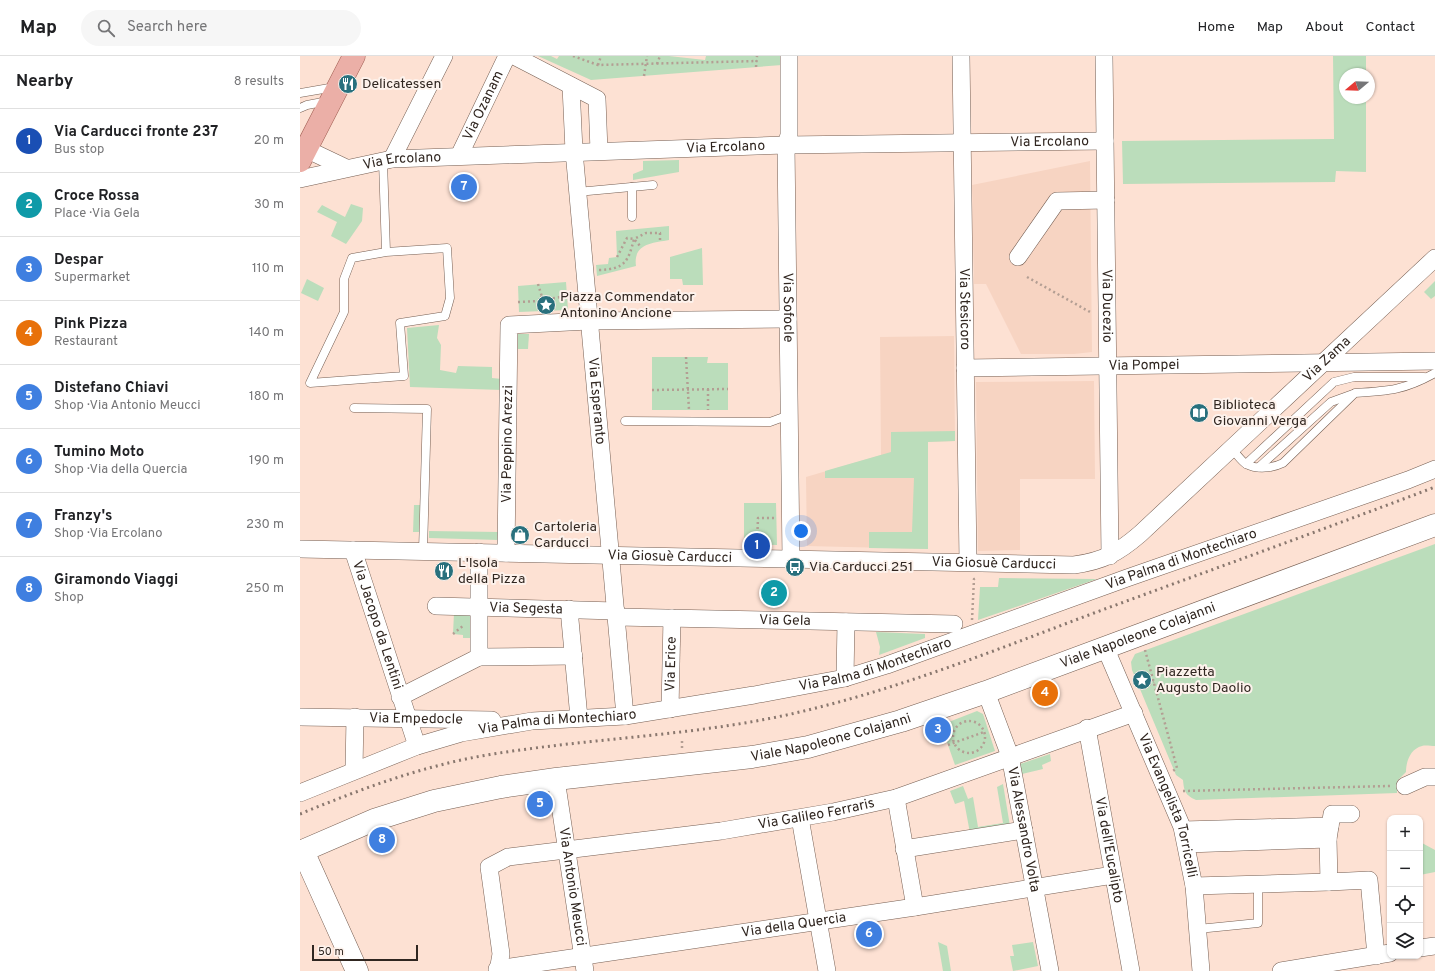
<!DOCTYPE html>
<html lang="en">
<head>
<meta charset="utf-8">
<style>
  :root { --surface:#fff; --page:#f6f6f6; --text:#202124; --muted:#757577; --line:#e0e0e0; --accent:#ea580c }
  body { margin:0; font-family:Overpass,sans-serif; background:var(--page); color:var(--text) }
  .controls { position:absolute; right:12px; bottom:12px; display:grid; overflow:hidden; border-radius:8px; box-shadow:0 1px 3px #0004 }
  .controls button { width:36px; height:36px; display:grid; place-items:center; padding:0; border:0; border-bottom:1px solid var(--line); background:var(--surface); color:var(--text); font:20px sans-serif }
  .compass { position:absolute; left:1039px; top:12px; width:36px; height:36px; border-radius:50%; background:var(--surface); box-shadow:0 1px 3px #0004; rotate:251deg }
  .scale { position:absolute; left:12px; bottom:10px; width:106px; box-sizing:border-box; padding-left:4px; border:2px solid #302620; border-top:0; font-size:11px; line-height:14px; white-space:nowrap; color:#302620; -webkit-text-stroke:3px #fdf2ec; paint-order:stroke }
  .you { position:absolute; left:501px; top:475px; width:14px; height:14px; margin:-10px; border:3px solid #fff; border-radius:50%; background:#1a73e8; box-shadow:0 0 0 6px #1a73e833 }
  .badge { display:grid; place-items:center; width:26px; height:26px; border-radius:50%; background:var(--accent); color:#fff; font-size:13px; font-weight:700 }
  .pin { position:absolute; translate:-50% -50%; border:2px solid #fff; box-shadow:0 1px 4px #0006 }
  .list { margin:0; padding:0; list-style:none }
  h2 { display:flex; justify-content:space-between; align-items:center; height:52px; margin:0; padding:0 16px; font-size:17px }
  h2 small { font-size:13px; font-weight:400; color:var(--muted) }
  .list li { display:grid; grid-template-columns:26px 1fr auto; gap:12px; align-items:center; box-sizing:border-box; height:64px; padding:0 16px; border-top:1px solid var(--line) }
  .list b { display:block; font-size:15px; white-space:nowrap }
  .list p { margin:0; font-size:13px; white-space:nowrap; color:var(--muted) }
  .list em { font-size:13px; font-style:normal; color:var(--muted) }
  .icon { flex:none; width:22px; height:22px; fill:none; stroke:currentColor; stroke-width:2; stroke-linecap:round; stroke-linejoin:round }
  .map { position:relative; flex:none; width:1135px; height:915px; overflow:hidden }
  header { display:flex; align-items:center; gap:24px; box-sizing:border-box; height:56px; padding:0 20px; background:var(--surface); border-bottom:1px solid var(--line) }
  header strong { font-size:19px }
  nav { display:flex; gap:22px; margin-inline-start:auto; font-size:14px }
  .search { width:280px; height:36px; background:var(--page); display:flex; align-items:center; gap:10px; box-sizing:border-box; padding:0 14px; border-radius:22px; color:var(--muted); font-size:15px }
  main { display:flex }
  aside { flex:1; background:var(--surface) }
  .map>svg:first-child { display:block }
  .built { fill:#f7d4c2 }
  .green { fill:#bdb }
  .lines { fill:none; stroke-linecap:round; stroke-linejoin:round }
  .lane-casing { stroke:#765f53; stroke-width:9 }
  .street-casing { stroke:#765f53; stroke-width:18 }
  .secondary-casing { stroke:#765f53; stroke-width:23 }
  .primary-casing { stroke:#a05d52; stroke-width:23 }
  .path { stroke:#b39e93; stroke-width:2.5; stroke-dasharray:2 3; stroke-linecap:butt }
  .lane { stroke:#fff; stroke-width:8 }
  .street { stroke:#fff; stroke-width:17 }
  .secondary { stroke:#fff; stroke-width:22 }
  .primary { stroke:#ebafa7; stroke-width:22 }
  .rail { stroke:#89776e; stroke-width:3; stroke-dasharray:2 4; stroke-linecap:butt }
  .labels { text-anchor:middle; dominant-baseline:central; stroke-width:4; stroke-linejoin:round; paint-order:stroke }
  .poi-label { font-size:14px; fill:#302620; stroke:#fdf2ec; text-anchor:start }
  .street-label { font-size:14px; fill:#302620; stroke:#fdf2ec }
</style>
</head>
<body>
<header>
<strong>Map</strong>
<div class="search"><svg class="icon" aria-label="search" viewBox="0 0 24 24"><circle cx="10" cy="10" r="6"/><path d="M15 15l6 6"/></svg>Search here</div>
<nav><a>Home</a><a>Map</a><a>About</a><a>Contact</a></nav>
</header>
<main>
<aside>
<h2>Nearby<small>8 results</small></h2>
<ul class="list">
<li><span class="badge" style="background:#1a4fb4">1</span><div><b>Via Carducci fronte 237</b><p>Bus stop</p></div><em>20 m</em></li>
<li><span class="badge" style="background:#0f9aa8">2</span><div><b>Croce Rossa</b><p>Place · Via Gela</p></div><em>30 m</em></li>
<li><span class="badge" style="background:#3f7fe0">3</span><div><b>Despar</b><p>Supermarket</p></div><em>110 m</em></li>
<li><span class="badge" style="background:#e8710a">4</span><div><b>Pink Pizza</b><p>Restaurant</p></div><em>140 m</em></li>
<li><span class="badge" style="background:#3f7fe0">5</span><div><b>Distefano Chiavi</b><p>Shop · Via Antonio Meucci</p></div><em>180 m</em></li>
<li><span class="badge" style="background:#3f7fe0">6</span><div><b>Tumino Moto</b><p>Shop · Via della Quercia</p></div><em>190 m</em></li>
<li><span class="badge" style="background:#3f7fe0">7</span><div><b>Franzy's</b><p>Shop · Via Ercolano</p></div><em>230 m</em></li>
<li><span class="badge" style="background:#3f7fe0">8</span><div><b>Giramondo Viaggi</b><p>Shop</p></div><em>250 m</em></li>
</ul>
</aside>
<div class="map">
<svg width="1135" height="915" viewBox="0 0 1135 915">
  <rect width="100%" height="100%" fill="#fde1d3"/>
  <g class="built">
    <path d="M790,105L792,296L774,298H721L686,228H674L672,129Z"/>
    <path d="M654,280L655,385L628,386V493L507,490L506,421L581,399L580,281Z"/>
    <path d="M794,325L795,423H720V494L678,495L676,326Z"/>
  </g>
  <g class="green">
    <path d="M238,0H251L257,3L259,0H369L405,4L406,0H482V9L291,24Z"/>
    <path d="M1033,0H1066V18H1045V42H1066V116L1036,115L1035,126L823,128L822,85L1034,83Z"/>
    <path d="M379,104V116L333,124V118L343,114V105Z"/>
    <path d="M51,148L63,152L62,165L46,188L31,180L37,166L17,156L22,149L45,161Z"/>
    <path d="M369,170V184C352,187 333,188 336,210L297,220L296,209L308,208L309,202L317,201L316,175Z"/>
    <path d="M402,192L403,229H383L382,223H370V201Z"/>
    <path d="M7,223L24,232L18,245L1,237Z"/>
    <path d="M1135,225V240L1131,243L1124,236Z"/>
    <path d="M266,226L268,254L219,256L218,230Z"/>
    <path d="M139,269L137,282L141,289L140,314L156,317L158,310L192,311V322L202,323V334L110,331L107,272Z"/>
    <path d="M218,278H229L228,293H218Z"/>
    <path d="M352,301H408L407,307H428V354H352Z"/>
    <path d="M655,375V385L628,386V493L569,492V476H612L614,422H525V415L591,396V376Z"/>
    <path d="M444,447H476L477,489L444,488Z"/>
    <path d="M114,449H120L119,476H113Z"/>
    <path d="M129,475L199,476V484L129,482Z"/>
    <path d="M1135,488V690C1131,690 1125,689 1122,690C1110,693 1106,706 1106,716L1097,725V737L896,744C885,739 884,735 883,724L876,719L832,614L831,606L835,598Z"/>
    <path d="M699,522L797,523L678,564L680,531H698Z"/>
    <path d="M154,557H172V582H163V579L153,578Z"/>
    <path d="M576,576L625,578V582L579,599L580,591Z"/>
    <path d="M677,655L683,658L695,695L655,709L641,669Z"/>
    <path d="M750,698L751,705L742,709L743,713L722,718L720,708Z"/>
    <path d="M703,728L710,770L670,777L664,745L655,748L650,735L663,730L668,743L673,741L678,771L703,767L697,731Z"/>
    <path d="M1120,782H1122V787L1135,794V816L1120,819Z"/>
    <path d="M638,886L647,890L651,915H643Z"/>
    <path d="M733,886L738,910L713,915L710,900H714L712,889Z"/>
  </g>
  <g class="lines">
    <defs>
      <g id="lane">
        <path d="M0,37L35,31"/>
        <path d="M0,52L7,49L28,45"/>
        <path d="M83,105L86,196L52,202L44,223V256L10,327L104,320L100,267L145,260L150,242L147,192L86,196"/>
        <path d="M332,131V161"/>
        <path d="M277,136L353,129"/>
        <path d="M54,352L127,353L123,495"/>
        <path d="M325,365L470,366L489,359"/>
        <path d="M931,392C936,397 941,405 946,408C957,414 973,412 983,407L1055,337C1089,335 1105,334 1135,317"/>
        <path d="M946,408L1034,326L1054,321H1124"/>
        <path d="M959,411L1031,346L1053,338"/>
        <path d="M898,873L958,867V828"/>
      </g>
      <g id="street">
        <path d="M214,0L297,43L299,95"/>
        <path id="s1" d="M489,0V79L486,89L491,503"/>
        <path id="s2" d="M661,0L668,506"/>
        <path id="s3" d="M804,0L810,500"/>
        <path id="s4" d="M271,30L274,95L325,660"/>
        <path d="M6,93L46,112"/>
        <path id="s5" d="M159,100L207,0"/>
        <path d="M92,103L144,0"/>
        <path id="s6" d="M0,123L92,103L486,89L805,85"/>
        <path d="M718,201L757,145L806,144"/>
        <path id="s7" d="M665,312L1135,305"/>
        <path id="s8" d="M0,493L774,509C803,505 818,497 840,478L1135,202"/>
        <path id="s9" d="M53,494L117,690"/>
        <path id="s10" d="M206,497L209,269L289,265L488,263"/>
        <path id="s11" d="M136,550L316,555"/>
        <path d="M269,553L279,662"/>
        <path id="s12" d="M317,561L654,568"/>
        <path id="s13" d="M805,591L882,771L894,830L901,915"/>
        <path d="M179,601L274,600"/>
        <path d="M545,622L546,566"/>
        <path id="s14" d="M686,636L710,700L750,915"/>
        <path d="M100,641L179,601V496"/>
        <path id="s15" d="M370,653L372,562"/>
        <path id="s16" d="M0,661L192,664"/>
        <path id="s17" d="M787,672L831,915"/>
        <path d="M54,714L55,661"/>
        <path id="s18" d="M256,723L285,915"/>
        <path d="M1105,730L1125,721H1135"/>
        <path id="s19" d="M0,737L117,690L161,677L232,665L325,660L454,639L545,622L587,609L827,522L1108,424L1135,413"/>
        <path d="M596,742L615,851"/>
        <path d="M500,762L527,915"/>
        <path d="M883,774L1030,770"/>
        <path d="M1028,783L1029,826L1069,824L1076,900"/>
        <path d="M887,788L1028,783L1032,758H1051"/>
        <path d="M604,793L724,774"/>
        <path d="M894,830L1029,826"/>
        <path d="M1120,892L1135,890"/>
        <path id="s20" d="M197,913L615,851L813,819"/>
        <path id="s21" d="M198,915L201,898L189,811L208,801L421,775L533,756L596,742L834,657"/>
        <path d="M981,915L1090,897"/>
      </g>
      <g id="secondary">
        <path d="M3,795L57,915"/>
        <path id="s22" d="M0,796L74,764L134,745L201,731L256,723L452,701L508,691L601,665L686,636L1135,469"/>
      </g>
      <path id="primary" d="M0,105L54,0"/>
    </defs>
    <use href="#lane" class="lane-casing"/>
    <use href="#street" class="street-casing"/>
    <use href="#secondary" class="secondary-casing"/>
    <use href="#primary" class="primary-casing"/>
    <g class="path">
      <path d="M273,0L298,9L457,5"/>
      <path d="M357,8L360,0"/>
      <path d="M298,9L301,0"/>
      <path d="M456,11L457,0"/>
      <path d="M344,20L347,0"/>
      <path d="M317,201L327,182L334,183L341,191"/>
      <path d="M299,214C325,213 328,206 334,183L346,177H360V186"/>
      <path d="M727,221L790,256"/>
      <path d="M238,228L242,241"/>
      <circle cx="244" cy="244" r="4"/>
      <path d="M248,243L273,239"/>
      <path d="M218,246L240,245"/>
      <path d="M386,301L389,354"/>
      <path d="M408,333V354"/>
      <path d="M352,334L428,333"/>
      <path d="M457,488L458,462H476"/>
      <path d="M672,564L674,523H676"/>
      <path d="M153,578L164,569"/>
      <path d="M845,594L877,712L873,715"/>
      <path d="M840,633L854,626"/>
      <circle cx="669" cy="681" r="16"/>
      <path d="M382,685V693"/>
      <path d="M648,689L684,676"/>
      <path d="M883,735L1090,730"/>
    </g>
    <use href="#lane" class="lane"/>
    <use href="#street" class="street"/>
    <use href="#secondary" class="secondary"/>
    <use href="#primary" class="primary"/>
    <path class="rail" d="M0,758C61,733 122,710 187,699C295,681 406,680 512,653C609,629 701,592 794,557C908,515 1022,474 1135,431"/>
  </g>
  <defs>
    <symbol id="restaurant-disc" viewBox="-11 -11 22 22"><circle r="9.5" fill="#29707d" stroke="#fdf2ec"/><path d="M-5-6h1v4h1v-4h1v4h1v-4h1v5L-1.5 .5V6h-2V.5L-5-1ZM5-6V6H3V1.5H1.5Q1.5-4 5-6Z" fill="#fff"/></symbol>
    <symbol id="sight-disc" viewBox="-11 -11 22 22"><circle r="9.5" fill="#29707d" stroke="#fdf2ec"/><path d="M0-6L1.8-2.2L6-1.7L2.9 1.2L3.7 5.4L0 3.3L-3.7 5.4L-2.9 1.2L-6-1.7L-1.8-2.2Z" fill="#fff"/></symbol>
    <symbol id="library-disc" viewBox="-11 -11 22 22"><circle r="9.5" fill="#29707d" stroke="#fdf2ec"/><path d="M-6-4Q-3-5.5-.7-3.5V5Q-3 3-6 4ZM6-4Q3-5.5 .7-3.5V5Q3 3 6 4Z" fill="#fff"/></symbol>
    <symbol id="shop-disc" viewBox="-11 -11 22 22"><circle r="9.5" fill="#29707d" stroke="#fdf2ec"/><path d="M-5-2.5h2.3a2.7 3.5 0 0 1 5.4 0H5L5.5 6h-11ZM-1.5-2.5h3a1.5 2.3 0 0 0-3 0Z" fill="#fff"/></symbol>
    <symbol id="bus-disc" viewBox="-11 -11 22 22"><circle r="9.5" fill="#29707d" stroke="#fdf2ec"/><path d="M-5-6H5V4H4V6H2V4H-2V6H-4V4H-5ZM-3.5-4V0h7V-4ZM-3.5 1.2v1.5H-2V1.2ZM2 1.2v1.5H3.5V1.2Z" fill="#fff"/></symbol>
  </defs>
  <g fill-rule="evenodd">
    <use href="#restaurant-disc" x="37" y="17" width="22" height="22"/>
    <use href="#sight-disc" x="235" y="238" width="22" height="22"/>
    <use href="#library-disc" x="888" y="346" width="22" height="22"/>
    <use href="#shop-disc" x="209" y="468" width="22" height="22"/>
    <use href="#bus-disc" x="484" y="500" width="22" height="22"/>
    <use href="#restaurant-disc" x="133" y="504" width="22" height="22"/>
    <use href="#sight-disc" x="831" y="613" width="22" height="22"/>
  </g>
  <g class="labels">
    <g class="poi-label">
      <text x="62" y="28">Delicatessen</text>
      <text x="260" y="241">Piazza Commendator<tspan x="260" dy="16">Antonino Ancione</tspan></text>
      <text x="913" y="349">Biblioteca<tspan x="913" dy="16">Giovanni Verga</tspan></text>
      <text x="234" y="471">Cartoleria<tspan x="234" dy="16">Carducci</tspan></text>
      <text x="158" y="507">L'Isola<tspan x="158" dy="16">della Pizza</tspan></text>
      <text x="509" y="511">Via Carducci 251</text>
      <text x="856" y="616">Piazzetta<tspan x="856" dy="16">Augusto Daolio</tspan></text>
    </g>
    <g class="street-label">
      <text stroke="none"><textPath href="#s5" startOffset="56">Via Ozanam</textPath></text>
      <text stroke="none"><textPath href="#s6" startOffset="752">Via Ercolano</textPath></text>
      <text stroke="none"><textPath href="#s6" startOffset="428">Via Ercolano</textPath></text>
      <text stroke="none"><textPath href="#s6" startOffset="104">Via Ercolano</textPath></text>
      <text stroke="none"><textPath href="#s3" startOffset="250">Via Ducezio</textPath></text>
      <text stroke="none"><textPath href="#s1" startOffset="252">Via Sofocle</textPath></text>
      <text stroke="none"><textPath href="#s2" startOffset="253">Via Stesicoro</textPath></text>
      <text stroke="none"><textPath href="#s8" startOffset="1104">Via Zama</textPath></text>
      <text stroke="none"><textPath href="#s7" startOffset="179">Via Pompei</textPath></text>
      <text stroke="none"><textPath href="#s4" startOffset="316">Via Esperanto</textPath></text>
      <text stroke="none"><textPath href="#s10" startOffset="109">Via Peppino Arezzi</textPath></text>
      <text stroke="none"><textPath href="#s8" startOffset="370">Via Giosuè Carducci</textPath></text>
      <text stroke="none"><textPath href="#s19" startOffset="917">Via Palma di Montechiaro</textPath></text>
      <text stroke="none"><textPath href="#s8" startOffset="694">Via Giosuè Carducci</textPath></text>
      <text stroke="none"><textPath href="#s11" startOffset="90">Via Segesta</textPath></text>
      <text stroke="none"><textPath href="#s12" startOffset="168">Via Gela</textPath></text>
      <text stroke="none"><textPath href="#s9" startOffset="79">Via Jacopo da Lentini</textPath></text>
      <text stroke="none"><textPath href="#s22" startOffset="870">Viale Napoleone Colajanni</textPath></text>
      <text stroke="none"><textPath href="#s15" startOffset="45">Via Erice</textPath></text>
      <text stroke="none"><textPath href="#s19" startOffset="593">Via Palma di Montechiaro</textPath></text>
      <text stroke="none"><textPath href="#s16" startOffset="116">Via Empedocle</textPath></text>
      <text stroke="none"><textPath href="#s19" startOffset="269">Via Palma di Montechiaro</textPath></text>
      <text stroke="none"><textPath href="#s22" startOffset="546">Viale Napoleone Colajanni</textPath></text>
      <text stroke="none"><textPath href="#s13" startOffset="171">Via Evangelista Torricelli</textPath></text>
      <text stroke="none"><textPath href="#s21" startOffset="438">Via Galileo Ferraris</textPath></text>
      <text stroke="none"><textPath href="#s14" startOffset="143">Via Alessandro Volta</textPath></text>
      <text stroke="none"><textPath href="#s17" startOffset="124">Via dell'Eucalipto</textPath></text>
      <text stroke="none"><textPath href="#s18" startOffset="109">Via Antonio Meucci</textPath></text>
      <text stroke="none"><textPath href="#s20" startOffset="300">Via della Quercia</textPath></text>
    </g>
  </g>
</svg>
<div class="controls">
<button>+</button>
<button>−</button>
<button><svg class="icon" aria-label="locate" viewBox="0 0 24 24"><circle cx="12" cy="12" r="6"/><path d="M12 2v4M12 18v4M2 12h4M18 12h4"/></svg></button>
<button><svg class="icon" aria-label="layers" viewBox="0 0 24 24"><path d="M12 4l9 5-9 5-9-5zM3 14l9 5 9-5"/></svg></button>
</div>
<svg class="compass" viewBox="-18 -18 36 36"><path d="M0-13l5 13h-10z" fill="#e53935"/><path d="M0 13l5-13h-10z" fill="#757577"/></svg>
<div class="scale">50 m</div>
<div class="you"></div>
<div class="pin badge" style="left:457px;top:490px;background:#1a4fb4">1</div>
<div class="pin badge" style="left:474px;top:537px;background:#0f9aa8">2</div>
<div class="pin badge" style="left:638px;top:674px;background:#3f7fe0">3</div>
<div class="pin badge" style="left:745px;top:637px;background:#e8710a">4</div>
<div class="pin badge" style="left:240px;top:748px;background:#3f7fe0">5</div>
<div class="pin badge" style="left:569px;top:878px;background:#3f7fe0">6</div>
<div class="pin badge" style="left:164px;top:131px;background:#3f7fe0">7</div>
<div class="pin badge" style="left:82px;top:784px;background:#3f7fe0">8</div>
</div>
</main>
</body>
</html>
